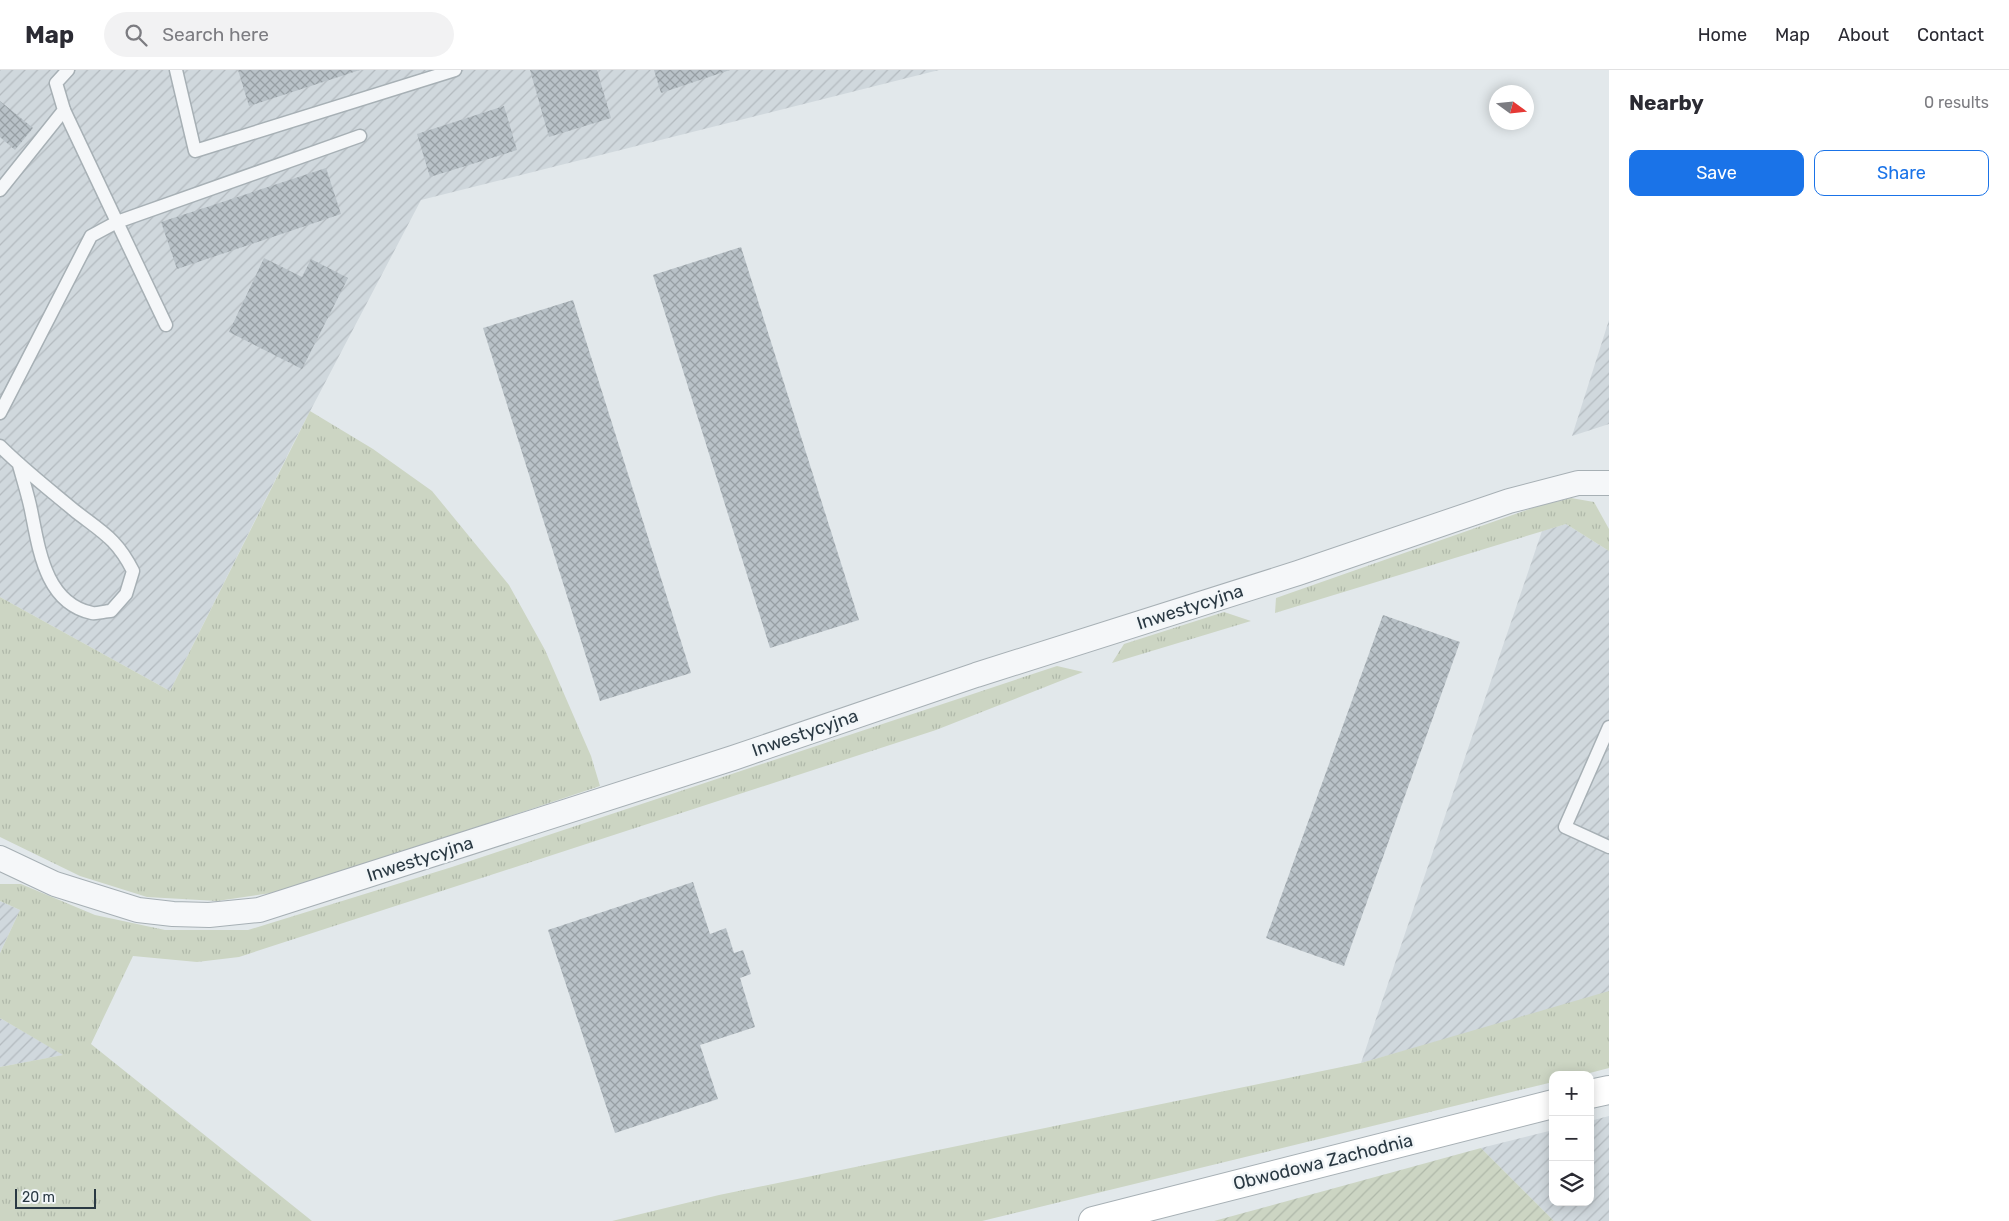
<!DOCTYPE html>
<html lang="en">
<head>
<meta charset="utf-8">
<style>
  :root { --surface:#fff; --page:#f2f2f3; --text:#2b2b33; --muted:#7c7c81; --line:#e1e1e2; --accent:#1a73e8 }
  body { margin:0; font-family:Rubik,sans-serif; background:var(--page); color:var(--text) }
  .controls { position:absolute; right:15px; bottom:15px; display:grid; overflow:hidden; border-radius:10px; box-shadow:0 2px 12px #0003 }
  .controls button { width:45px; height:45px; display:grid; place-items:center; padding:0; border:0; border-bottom:1px solid var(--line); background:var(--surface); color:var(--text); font:25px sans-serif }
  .compass { position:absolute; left:1489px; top:15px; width:45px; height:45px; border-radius:50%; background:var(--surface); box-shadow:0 2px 12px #0003; rotate:105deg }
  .scale { position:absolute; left:15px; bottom:12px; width:81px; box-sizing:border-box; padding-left:5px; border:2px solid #2a3943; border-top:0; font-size:14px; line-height:18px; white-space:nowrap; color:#2a3943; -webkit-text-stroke:4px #f2f6f8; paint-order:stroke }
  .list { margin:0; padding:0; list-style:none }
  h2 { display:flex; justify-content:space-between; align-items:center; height:65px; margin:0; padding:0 20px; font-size:21px }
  h2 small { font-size:16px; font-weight:400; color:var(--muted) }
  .actions { display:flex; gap:10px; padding:15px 20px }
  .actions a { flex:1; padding:11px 0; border:1px solid var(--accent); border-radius:10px; text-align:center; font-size:18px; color:var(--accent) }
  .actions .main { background:var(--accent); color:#fff }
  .icon { flex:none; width:28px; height:28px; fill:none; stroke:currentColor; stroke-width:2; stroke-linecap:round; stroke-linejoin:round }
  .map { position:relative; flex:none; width:1609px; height:1151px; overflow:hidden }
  header { display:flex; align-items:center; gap:30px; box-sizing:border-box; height:70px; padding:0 25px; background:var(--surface); border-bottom:1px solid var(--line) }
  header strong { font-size:24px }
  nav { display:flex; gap:28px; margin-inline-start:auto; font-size:18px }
  .search { width:350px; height:45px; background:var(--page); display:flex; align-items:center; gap:12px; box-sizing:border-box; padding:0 18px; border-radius:28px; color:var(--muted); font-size:19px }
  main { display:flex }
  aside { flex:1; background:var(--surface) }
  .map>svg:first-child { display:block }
  .industrial { fill:url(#industrial-furrows) }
  .grass { fill:url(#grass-tufts) }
  .garden { fill:url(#garden-furrows) }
  .building { fill:url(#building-cross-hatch) }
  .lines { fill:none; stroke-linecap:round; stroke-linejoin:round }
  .service-casing { stroke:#a7b0b5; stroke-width:15 }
  .minor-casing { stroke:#a7b0b5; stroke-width:26 }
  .secondary-casing { stroke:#a7b0b5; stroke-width:30 }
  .service { stroke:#f5f7f9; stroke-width:12 }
  .minor { stroke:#f5f7f9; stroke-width:24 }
  .secondary { stroke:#fff; stroke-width:28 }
  .labels { text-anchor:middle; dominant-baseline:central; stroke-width:5; stroke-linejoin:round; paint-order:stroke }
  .street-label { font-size:18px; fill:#2a3943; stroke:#f2f6f8 }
</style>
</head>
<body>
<header>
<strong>Map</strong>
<div class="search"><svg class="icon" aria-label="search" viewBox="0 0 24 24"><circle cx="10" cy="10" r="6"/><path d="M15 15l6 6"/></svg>Search here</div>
<nav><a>Home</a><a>Map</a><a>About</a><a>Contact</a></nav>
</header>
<main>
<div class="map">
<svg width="1609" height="1151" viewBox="0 0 1609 1151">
  <defs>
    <pattern id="industrial-furrows" width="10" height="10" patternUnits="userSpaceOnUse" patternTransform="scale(1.25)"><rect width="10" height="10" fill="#d0d8dd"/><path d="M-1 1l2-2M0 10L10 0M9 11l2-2" fill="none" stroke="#b3babf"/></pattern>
    <pattern id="grass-tufts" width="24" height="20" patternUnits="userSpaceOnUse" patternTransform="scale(1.25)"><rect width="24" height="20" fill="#ccd5c3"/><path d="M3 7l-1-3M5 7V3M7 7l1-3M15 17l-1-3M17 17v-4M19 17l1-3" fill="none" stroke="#afb8a9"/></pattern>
    <pattern id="garden-furrows" width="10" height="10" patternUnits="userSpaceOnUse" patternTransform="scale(1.25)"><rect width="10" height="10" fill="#ccd5c3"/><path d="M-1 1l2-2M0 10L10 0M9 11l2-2" fill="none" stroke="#afb8a9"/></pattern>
    <pattern id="building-cross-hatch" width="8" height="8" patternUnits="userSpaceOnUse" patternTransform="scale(1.25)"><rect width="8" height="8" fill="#b9c2c8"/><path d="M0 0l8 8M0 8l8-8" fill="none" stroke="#979fa4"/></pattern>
  </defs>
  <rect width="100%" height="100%" fill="#e2e8eb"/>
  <g class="industrial">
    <path d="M0,0H939L421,130L296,368L170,621L0,527Z"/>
    <path d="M1609,250V354L1572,366Z"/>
    <path d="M1566,454L1609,481V924L1361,993L1542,461Z"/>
    <path d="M0,831L20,840L0,883Z"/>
    <path d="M0,948L64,985L0,997Z"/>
    <path d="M1609,1046V1151H1554L1481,1078L1553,1060V1132H1590V1051Z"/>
  </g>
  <g class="grass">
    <path d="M310,341L373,379L432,421L509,515L545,580L591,686L600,716L285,821L217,831L147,827L80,806L0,767V527L170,621Z"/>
    <path d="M1571,428L1594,432L1609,459V481L1566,454L1275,543L1276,528L1538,436Z"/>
    <path d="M1224,542L1251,551L1112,593L1124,574Z"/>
    <path d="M1057,596L1083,602L936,660L239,887L197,892L133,886L91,974L312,1151H0V997L63,985L0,948V883L20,840L0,831V814H21L95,845L165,860H248L452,797Z"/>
    <path d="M1609,921V998L1582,1005H1553V1012L982,1151H612L719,1125L1361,993Z"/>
  </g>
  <path class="garden" d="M1481,1078L1554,1151H1214Z"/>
  <g class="building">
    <path d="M238,0H360L249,36Z"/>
    <path d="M530,0H597L611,48L549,67Z"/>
    <path d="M654,0H730L661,23Z"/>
    <path d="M0,31L33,58L15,80L0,67Z"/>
    <path d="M504,36L517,80L430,107L417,64Z"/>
    <path d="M326,98L341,144L177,199L161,152Z"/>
    <path d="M741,177L859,550L770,578L653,205Z"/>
    <path d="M264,188L302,207L311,189L348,208L302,299L229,262Z"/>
    <path d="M573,230L691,603L600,631L483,258Z"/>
    <path d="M1383,545L1460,572L1344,896L1266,868Z"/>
    <path d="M693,812L710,864L726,858L734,883L743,880L751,904L740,908L755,957L700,975L718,1029L615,1063L548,860Z"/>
  </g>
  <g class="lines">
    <defs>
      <g id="service">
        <path d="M176,0L195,81L455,0"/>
        <path d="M64,40L117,152L360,66"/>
        <path d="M0,120L64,40L56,13L68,0"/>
        <path d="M0,343L91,166L117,152L166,255"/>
        <path d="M0,376C23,399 50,420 75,441C102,462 117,469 133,501L126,524L111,541C105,541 97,544 92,543C45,533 39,479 31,440C28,425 23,410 19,395"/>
        <path d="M1609,657L1565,757L1609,777"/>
      </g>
      <path id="minor" d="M0,788L55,814L138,840L173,844L209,845L259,840L733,688L976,605L1298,503L1509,431L1578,413H1609"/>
      <g id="secondary">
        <path d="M1590,1024L1609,1020"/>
        <path d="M1093,1151L1553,1034"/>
      </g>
    </defs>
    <use href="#service" class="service-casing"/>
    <use href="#minor" class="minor-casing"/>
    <use href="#secondary" class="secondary-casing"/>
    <use href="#service" class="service"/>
    <use href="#minor" class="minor"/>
    <use href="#secondary" class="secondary"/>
  </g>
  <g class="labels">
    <g class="street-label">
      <text transform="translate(1190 537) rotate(-18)">Inwestycyjna</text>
      <text transform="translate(805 663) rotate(-19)">Inwestycyjna</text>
      <text transform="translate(420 789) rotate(-18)">Inwestycyjna</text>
      <text transform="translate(1323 1092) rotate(-14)">Obwodowa Zachodnia</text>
    </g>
  </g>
</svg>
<div class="controls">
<button>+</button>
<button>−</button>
<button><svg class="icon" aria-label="layers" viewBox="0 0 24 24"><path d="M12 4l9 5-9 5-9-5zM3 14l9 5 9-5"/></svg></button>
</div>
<svg class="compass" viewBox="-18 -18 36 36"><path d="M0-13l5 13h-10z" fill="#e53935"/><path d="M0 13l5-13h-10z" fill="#7c7c81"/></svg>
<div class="scale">20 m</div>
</div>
<aside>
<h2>Nearby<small>0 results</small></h2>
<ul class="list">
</ul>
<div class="actions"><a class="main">Save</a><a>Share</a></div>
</aside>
</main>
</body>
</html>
